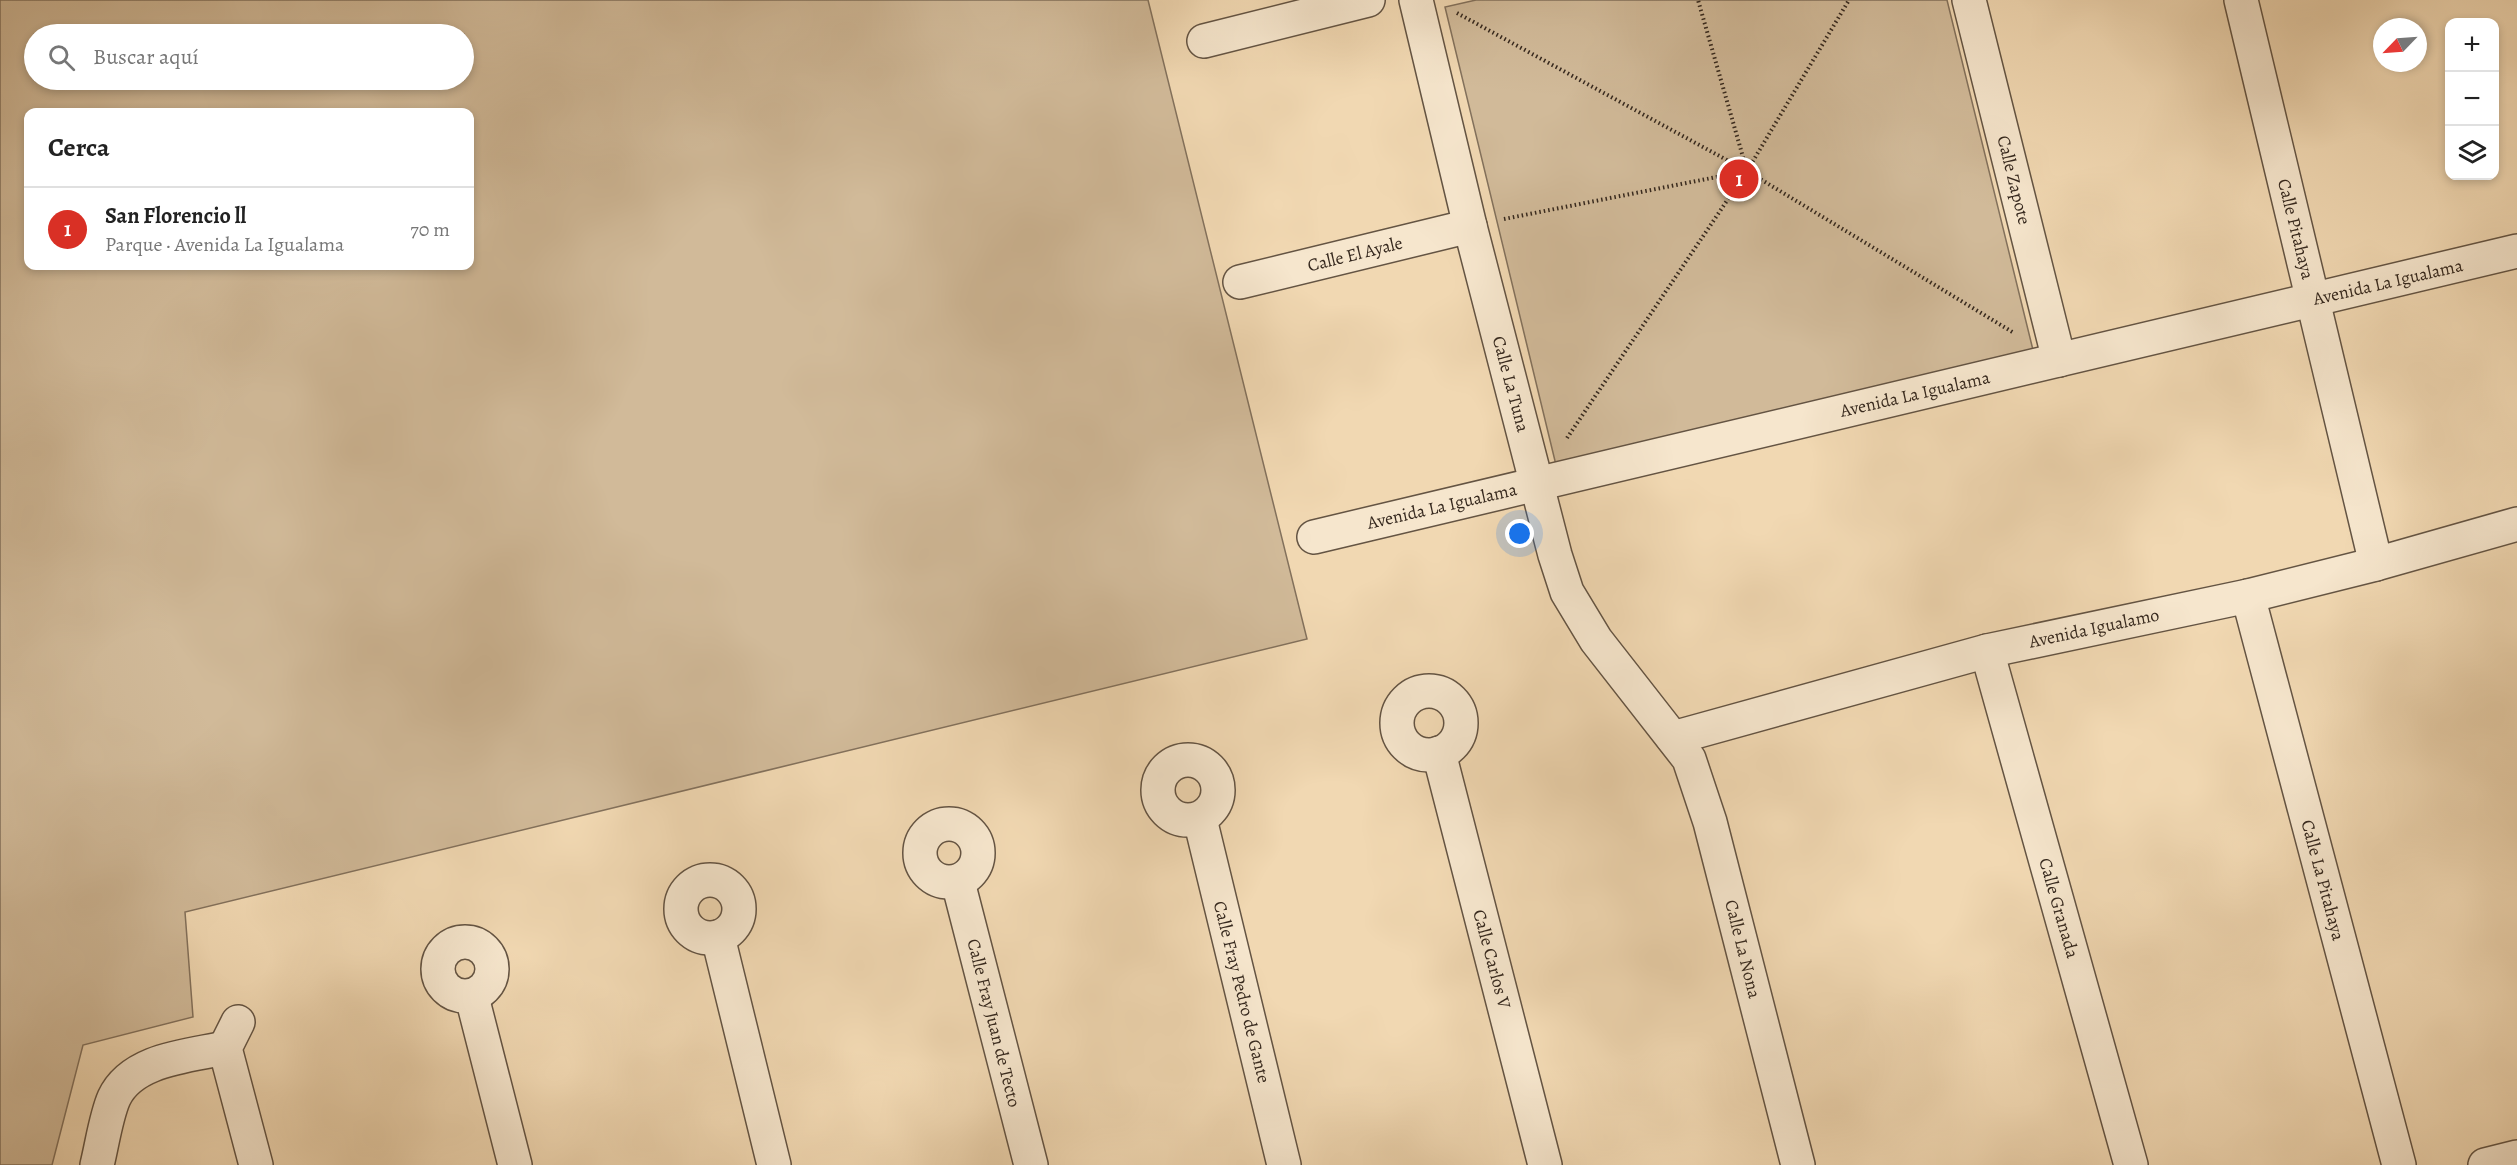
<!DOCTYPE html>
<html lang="es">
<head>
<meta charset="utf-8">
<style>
  :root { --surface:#fff; --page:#f6f6f6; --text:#222; --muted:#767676; --line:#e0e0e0; --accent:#d93025 }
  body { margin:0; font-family:Alegreya,serif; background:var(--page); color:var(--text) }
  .controls { position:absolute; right:18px; top:18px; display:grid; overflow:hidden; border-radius:12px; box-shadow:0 3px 9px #0003 }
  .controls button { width:54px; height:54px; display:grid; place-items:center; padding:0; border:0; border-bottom:2px solid var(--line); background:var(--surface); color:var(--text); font:30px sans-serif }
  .compass { position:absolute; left:2373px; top:18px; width:54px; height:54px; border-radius:50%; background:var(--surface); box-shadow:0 3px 9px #0003; rotate:245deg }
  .you { position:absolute; left:1520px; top:534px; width:21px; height:21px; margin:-15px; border:4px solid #fff; border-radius:50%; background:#1a73e8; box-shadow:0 0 0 9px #1a73e833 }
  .badge { display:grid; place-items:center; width:39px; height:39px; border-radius:50%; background:var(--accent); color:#fff; font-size:20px; font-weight:700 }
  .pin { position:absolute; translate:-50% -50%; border:3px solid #fff; box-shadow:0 2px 6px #0006 }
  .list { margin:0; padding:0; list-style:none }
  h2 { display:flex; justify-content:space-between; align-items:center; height:78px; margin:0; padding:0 24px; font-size:26px }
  h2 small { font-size:20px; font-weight:400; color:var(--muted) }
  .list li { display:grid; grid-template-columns:39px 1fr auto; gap:18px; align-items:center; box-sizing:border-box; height:84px; padding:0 24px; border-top:2px solid var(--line) }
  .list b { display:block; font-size:22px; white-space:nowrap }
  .list p { margin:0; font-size:20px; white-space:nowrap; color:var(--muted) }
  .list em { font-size:20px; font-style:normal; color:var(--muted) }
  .icon { flex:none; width:33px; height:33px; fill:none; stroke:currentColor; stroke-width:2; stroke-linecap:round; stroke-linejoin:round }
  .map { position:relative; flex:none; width:2517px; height:1165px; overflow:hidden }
  .search { position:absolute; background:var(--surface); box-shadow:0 3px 9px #0003; left:24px; top:24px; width:450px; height:66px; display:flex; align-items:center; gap:15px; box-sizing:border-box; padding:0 21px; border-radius:33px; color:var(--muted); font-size:22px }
  .panel { position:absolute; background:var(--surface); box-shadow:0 3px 9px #0003; left:24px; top:108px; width:450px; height:162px; border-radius:12px }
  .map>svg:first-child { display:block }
  .green { fill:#d1ba99; stroke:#83715c; stroke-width:1.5; fill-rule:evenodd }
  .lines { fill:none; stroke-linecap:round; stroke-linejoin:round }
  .minor-casing { stroke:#645443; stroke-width:36 }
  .path { stroke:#35281e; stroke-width:4; stroke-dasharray:1.5 3; stroke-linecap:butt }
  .minor { stroke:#f6e6cd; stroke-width:33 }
  .labels { text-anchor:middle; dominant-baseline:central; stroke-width:4.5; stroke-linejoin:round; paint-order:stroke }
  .street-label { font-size:18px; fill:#35281e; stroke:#f6e6cd }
</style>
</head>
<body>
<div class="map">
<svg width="2517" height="1165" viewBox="0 0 2517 1165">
  <rect width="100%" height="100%" fill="#f1d8b2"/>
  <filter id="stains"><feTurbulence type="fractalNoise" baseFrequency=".00333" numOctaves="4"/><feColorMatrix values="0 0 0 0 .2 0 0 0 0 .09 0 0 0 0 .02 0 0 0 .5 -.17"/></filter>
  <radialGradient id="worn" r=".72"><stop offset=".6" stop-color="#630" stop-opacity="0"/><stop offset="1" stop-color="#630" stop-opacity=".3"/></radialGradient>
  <g class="green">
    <path d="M0,0H1148L1307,639L185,912L193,1017L83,1045L52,1165H0ZM34,34H464V80H34ZM28,112H470V266H28Z"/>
    <path d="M1476,0H1947L2033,350L1556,465L1445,7Z"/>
  </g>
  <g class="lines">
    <defs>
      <g id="minor">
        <path d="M1416,0L1470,226L1555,555L1567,592L1596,640L1689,759L1710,822L1798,1165"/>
        <path d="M1969,0L2059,360"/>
        <path d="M2241,0L2376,564"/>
        <path d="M1204,41L1368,0"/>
        <path d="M1240,282L1470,226"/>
        <path d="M1314,537L2517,251"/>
        <path d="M2248,596L2399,1165"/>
        <path d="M1987,651L2131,1165"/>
        <circle cx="1429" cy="723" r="32"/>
        <path d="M1673,738L1987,651L2248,596L2376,564L2517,524"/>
        <path d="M1439,753L1545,1165"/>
        <circle cx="1188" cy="790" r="30"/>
        <path d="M1200,819L1284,1165"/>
        <circle cx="949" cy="853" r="29"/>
        <circle cx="710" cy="909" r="29"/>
        <path d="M958,882L1031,1165"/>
        <path d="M718,937L774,1165"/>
        <circle cx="465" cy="969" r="27"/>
        <path d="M472,997L515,1165"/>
        <path d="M238,1022L225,1048L256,1165"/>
        <path d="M97,1165C102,1145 106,1116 114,1098C132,1059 189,1056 225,1048"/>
        <path d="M2485,1165L2517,1157"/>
      </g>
    </defs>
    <use href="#minor" class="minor-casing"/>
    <g class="path">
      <path d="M1457,13L1747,171L2014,333"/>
      <path d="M1504,219L1747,171L1698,0"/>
      <path d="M1567,438L1747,171L1849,0"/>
    </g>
    <use href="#minor" class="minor"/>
  </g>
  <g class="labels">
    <g class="street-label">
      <text transform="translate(2014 180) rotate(76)">Calle Zapote</text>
      <text transform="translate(2296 229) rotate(76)">Calle Pitahaya</text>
      <text transform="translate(1355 254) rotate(-14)">Calle El Ayale</text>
      <text transform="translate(2388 282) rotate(-13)">Avenida La Igualama</text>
      <text transform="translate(1511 384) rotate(75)">Calle La Tuna</text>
      <text transform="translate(1915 394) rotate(-13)">Avenida La Igualama</text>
      <text transform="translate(1442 506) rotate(-13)">Avenida La Igualama</text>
      <text transform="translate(2094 628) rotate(-12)">Avenida Igualamo</text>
      <text transform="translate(2323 880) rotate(75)">Calle La Pitahaya</text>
      <text transform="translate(2059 908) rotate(74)">Calle Granada</text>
      <text transform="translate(1743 949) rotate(76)">Calle La Nona</text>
      <text transform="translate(1492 959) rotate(75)">Calle Carlos V</text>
      <text transform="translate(1242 992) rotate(76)">Calle Fray Pedro de Gante</text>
      <text transform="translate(994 1023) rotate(76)">Calle Fray Juan de Tecto</text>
    </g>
  </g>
  <rect width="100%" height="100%" filter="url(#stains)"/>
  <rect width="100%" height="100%" fill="url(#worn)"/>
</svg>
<div class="controls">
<button>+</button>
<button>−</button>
<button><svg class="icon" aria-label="layers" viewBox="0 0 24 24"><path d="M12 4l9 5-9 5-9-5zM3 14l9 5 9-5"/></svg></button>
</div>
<svg class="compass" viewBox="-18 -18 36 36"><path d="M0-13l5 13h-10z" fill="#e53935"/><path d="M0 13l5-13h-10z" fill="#767676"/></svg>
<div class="you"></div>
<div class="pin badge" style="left:1739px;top:179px">1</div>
<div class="search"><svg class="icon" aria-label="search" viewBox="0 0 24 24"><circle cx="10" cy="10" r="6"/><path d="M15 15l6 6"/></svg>Buscar aquí</div>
<section class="panel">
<h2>Cerca<small></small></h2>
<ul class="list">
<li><span class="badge">1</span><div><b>San Florencio ll</b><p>Parque · Avenida La Igualama</p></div><em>70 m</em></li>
</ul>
</section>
</div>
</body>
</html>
